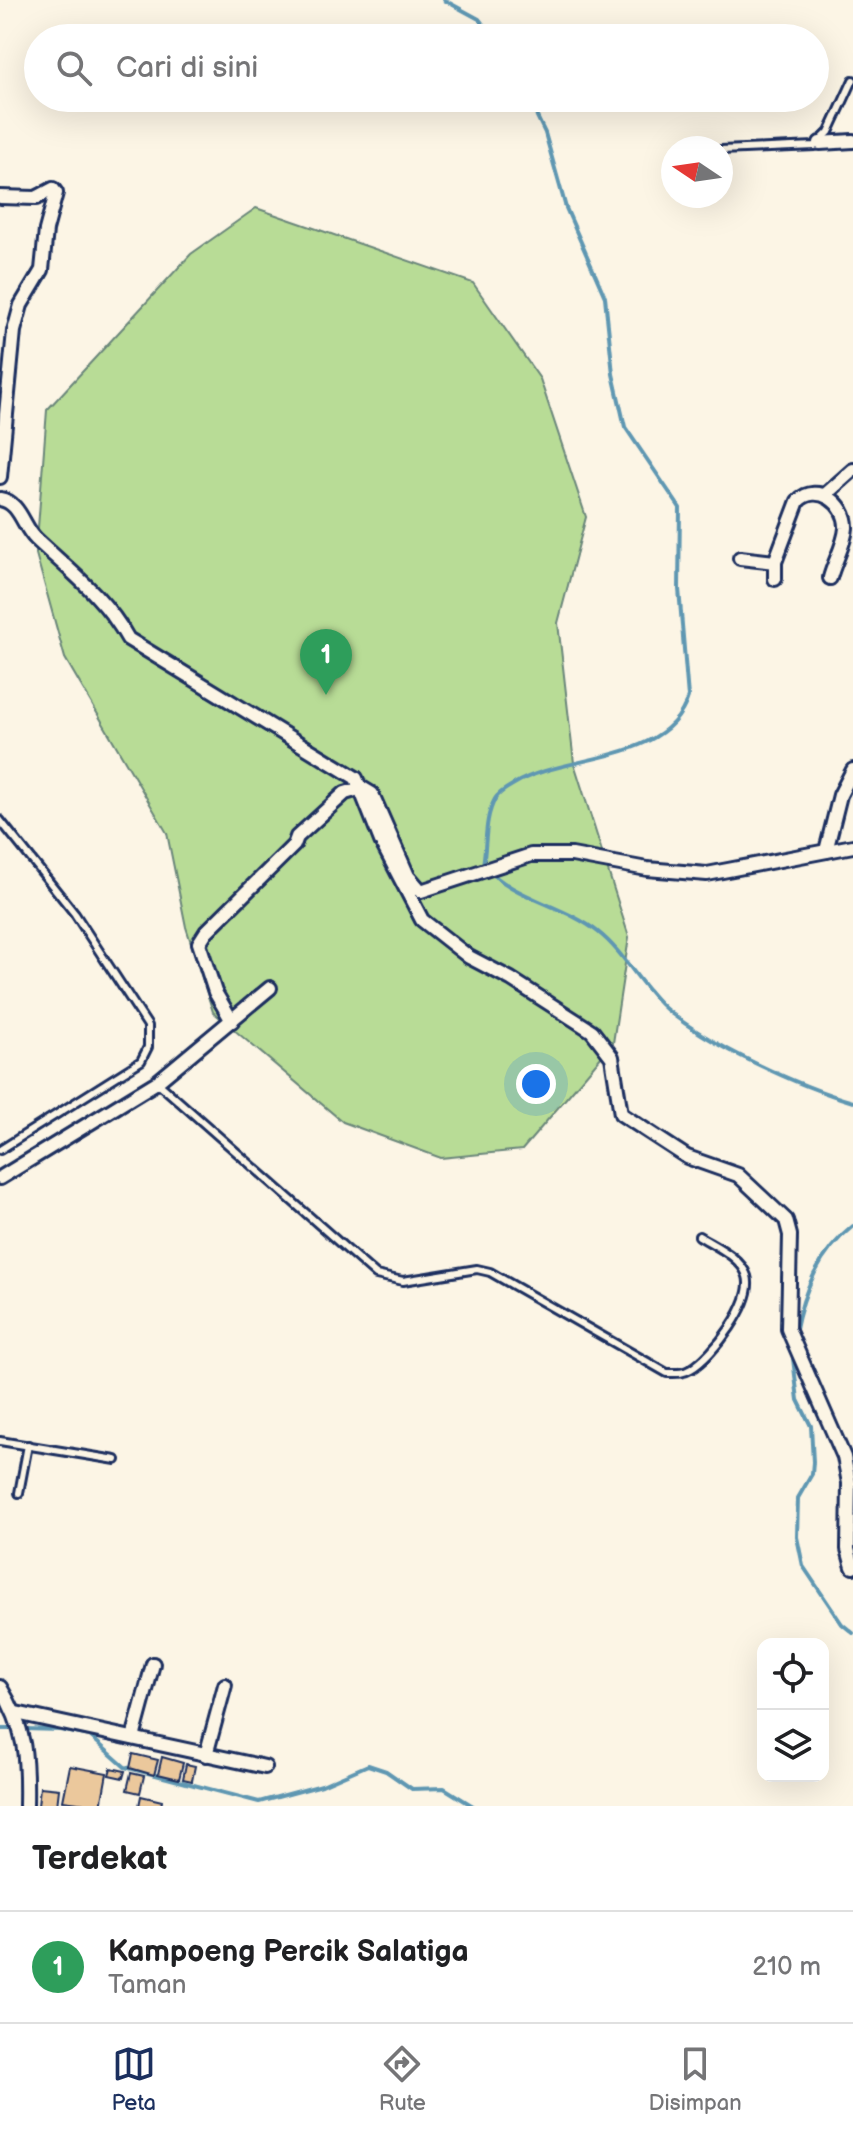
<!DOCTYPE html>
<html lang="id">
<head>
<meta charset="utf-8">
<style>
  :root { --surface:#fff; --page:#f2f2f2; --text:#202124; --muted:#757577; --line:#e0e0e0; --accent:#1b2f5e }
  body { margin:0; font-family:"Balsamiq Sans",sans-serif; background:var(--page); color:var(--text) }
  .controls { position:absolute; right:24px; bottom:24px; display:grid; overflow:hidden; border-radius:16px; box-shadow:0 8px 32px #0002 }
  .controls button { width:72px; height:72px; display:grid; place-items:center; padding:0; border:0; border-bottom:2px solid var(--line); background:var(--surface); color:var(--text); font:40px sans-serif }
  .compass { position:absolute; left:661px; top:136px; width:72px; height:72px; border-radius:50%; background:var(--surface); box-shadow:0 8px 32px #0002; rotate:283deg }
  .you { position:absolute; left:536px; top:1084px; width:28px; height:28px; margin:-20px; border:6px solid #fff; border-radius:50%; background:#1a73e8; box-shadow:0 0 0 12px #1a73e833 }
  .badge { display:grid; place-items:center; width:52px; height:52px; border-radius:50%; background:var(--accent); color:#fff; font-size:26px; font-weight:700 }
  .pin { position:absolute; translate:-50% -66px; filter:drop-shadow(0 2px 4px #0008) }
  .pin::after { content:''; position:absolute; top:42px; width:28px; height:24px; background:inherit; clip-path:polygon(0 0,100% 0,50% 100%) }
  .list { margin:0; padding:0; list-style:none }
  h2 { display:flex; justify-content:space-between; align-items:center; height:104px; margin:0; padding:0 32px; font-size:34px }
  h2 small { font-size:26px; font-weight:400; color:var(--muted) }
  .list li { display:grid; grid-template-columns:52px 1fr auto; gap:24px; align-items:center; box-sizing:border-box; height:112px; padding:0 32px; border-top:2px solid var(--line) }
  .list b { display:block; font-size:30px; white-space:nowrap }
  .list p { margin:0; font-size:26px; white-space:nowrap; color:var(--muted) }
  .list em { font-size:26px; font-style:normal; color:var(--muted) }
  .icon { flex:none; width:44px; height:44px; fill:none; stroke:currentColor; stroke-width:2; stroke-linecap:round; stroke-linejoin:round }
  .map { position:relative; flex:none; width:853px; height:1806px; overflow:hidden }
  .search { position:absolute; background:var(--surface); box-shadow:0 8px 32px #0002; left:24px; right:24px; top:24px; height:88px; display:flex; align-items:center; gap:20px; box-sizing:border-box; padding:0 28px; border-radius:44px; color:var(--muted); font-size:30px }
  .sheet { height:216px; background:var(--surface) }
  nav { display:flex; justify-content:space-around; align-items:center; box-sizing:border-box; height:112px; border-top:2px solid var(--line); background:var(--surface); font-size:22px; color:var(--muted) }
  nav a { display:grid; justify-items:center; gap:4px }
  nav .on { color:var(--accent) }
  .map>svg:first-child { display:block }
  .green { fill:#b8dc96; stroke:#6a867a; stroke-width:2 }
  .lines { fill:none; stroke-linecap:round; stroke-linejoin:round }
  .stream { stroke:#5f97b2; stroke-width:4 }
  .building { fill:#ebc89c; stroke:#1b2f5e; stroke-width:2 }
  .lane-casing { stroke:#1b2f5e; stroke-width:12 }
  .street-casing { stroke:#1b2f5e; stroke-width:18 }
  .lane { stroke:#fcf5e5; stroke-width:6 }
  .street { stroke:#fcf5e5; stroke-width:12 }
</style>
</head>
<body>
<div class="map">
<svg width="853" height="1806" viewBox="0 0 853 1806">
  <rect width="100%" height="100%" fill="#fcf5e5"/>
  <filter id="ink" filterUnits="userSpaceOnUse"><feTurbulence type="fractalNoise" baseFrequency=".0125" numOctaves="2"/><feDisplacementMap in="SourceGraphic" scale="16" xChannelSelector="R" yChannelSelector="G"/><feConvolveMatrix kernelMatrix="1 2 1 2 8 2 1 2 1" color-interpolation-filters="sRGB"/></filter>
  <g filter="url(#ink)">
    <path class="green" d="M256,208L473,283L540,379L586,517L558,623L574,763L629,937L613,1043L522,1150L441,1158L343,1122L213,1012L186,927L167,833L65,658L36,554L47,410L191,254Z"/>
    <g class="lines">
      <g class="stream">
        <path d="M444,0L479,19L494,38"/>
        <path d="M528,98L545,133L566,208L605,297L613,374L625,427L680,508L679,589L688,697C668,764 562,754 514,784C507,788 499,792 495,799C484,819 487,843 483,865C512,898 564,905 598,932C625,953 641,988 667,1010C711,1046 798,1086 853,1102"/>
        <path d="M795,1334C803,1291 819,1253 853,1226"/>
        <path d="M792,1350L798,1400L811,1426L813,1462L812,1474L798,1498L797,1537L803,1566L842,1624L853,1633"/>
        <path d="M0,1729H15"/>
        <path d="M24,1729L60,1730L90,1736L125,1767L259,1802L322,1785L368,1765L386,1771L412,1789L444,1788L473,1806"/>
      </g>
    </g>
    <g class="building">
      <path d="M133,1754L158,1760L154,1775L130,1768Z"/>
      <path d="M162,1757L183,1763L179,1779L158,1774Z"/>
      <path d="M186,1764L195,1766L192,1781L183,1779Z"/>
      <path d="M70,1766L107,1773L101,1806L63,1801Z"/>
      <path d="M111,1768L125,1771L123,1778L109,1775Z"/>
      <path d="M131,1773L144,1776L140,1793L127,1790Z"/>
      <path d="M40,1787L59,1789L57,1806H38Z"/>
      <path d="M141,1796L162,1801L161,1806H139Z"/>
    </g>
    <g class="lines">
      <defs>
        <g id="lane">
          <path d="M721,150L815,146L829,132L853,80"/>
          <path d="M0,820L75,914L148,1026V1047L141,1061L0,1150"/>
          <path d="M157,1082L376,1275L403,1281L477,1269L490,1272L667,1373C676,1373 683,1374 691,1369C713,1356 755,1302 747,1276C741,1257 715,1246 699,1236"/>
          <path d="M0,1441L116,1460"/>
          <path d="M19,1493L28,1445"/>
        </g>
        <g id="street">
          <path d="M820,143L853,141"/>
          <path d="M0,197L36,198L53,189L56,193L46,230L42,270L21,305L14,331L0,477"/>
          <path d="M826,494L853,470"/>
          <path d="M0,499C20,502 23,527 36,539C70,571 105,597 128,639L356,778L381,841L422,920L469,957L511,979L592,1031L612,1057L621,1114L687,1157L738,1175L786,1220L790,1235L788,1329L844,1457L849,1483L848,1549L853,1567"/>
          <path d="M740,558L775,562"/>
          <path d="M775,579V562L798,501C817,482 847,503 846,528C845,544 834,562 830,578"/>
          <path d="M826,851L840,795L853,770"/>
          <path d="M232,1021L215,992L199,943L206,932L294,845L297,837L345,793L362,788L372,794L408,876L421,891L531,855H572L647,869L707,874L853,846"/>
          <path d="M0,1178L157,1082L270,988"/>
          <path d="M0,1687C26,1729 27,1757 26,1806"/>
          <path d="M16,1713L265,1767"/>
          <path d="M133,1738L153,1664"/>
          <path d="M206,1755L225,1685"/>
        </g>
      </defs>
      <use href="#lane" class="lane-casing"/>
      <use href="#street" class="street-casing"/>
      <use href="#lane" class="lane"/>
      <use href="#street" class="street"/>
    </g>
  </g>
</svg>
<div class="controls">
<button><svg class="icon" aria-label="locate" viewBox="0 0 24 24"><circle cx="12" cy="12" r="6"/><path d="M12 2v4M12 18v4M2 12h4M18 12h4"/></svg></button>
<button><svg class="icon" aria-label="layers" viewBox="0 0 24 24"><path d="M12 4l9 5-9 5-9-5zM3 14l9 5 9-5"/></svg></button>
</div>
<svg class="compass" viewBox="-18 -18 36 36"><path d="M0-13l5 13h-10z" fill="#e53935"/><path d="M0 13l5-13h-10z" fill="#757577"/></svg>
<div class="you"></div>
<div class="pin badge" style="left:326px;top:695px;background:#2e9e5b">1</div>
<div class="search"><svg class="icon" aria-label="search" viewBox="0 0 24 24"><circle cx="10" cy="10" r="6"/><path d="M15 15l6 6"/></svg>Cari di sini</div>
</div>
<section class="sheet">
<h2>Terdekat<small></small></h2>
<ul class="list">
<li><span class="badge" style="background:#2e9e5b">1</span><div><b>Kampoeng Percik Salatiga</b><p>Taman</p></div><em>210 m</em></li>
</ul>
</section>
<nav>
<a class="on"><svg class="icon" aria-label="map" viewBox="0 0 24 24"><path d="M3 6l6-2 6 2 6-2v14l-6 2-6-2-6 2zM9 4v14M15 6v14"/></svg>Peta</a>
<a><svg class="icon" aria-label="directions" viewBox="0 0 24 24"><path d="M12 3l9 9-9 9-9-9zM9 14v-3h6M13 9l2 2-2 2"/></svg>Rute</a>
<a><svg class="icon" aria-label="saved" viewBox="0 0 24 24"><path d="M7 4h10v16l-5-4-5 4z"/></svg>Disimpan</a>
</nav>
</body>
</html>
